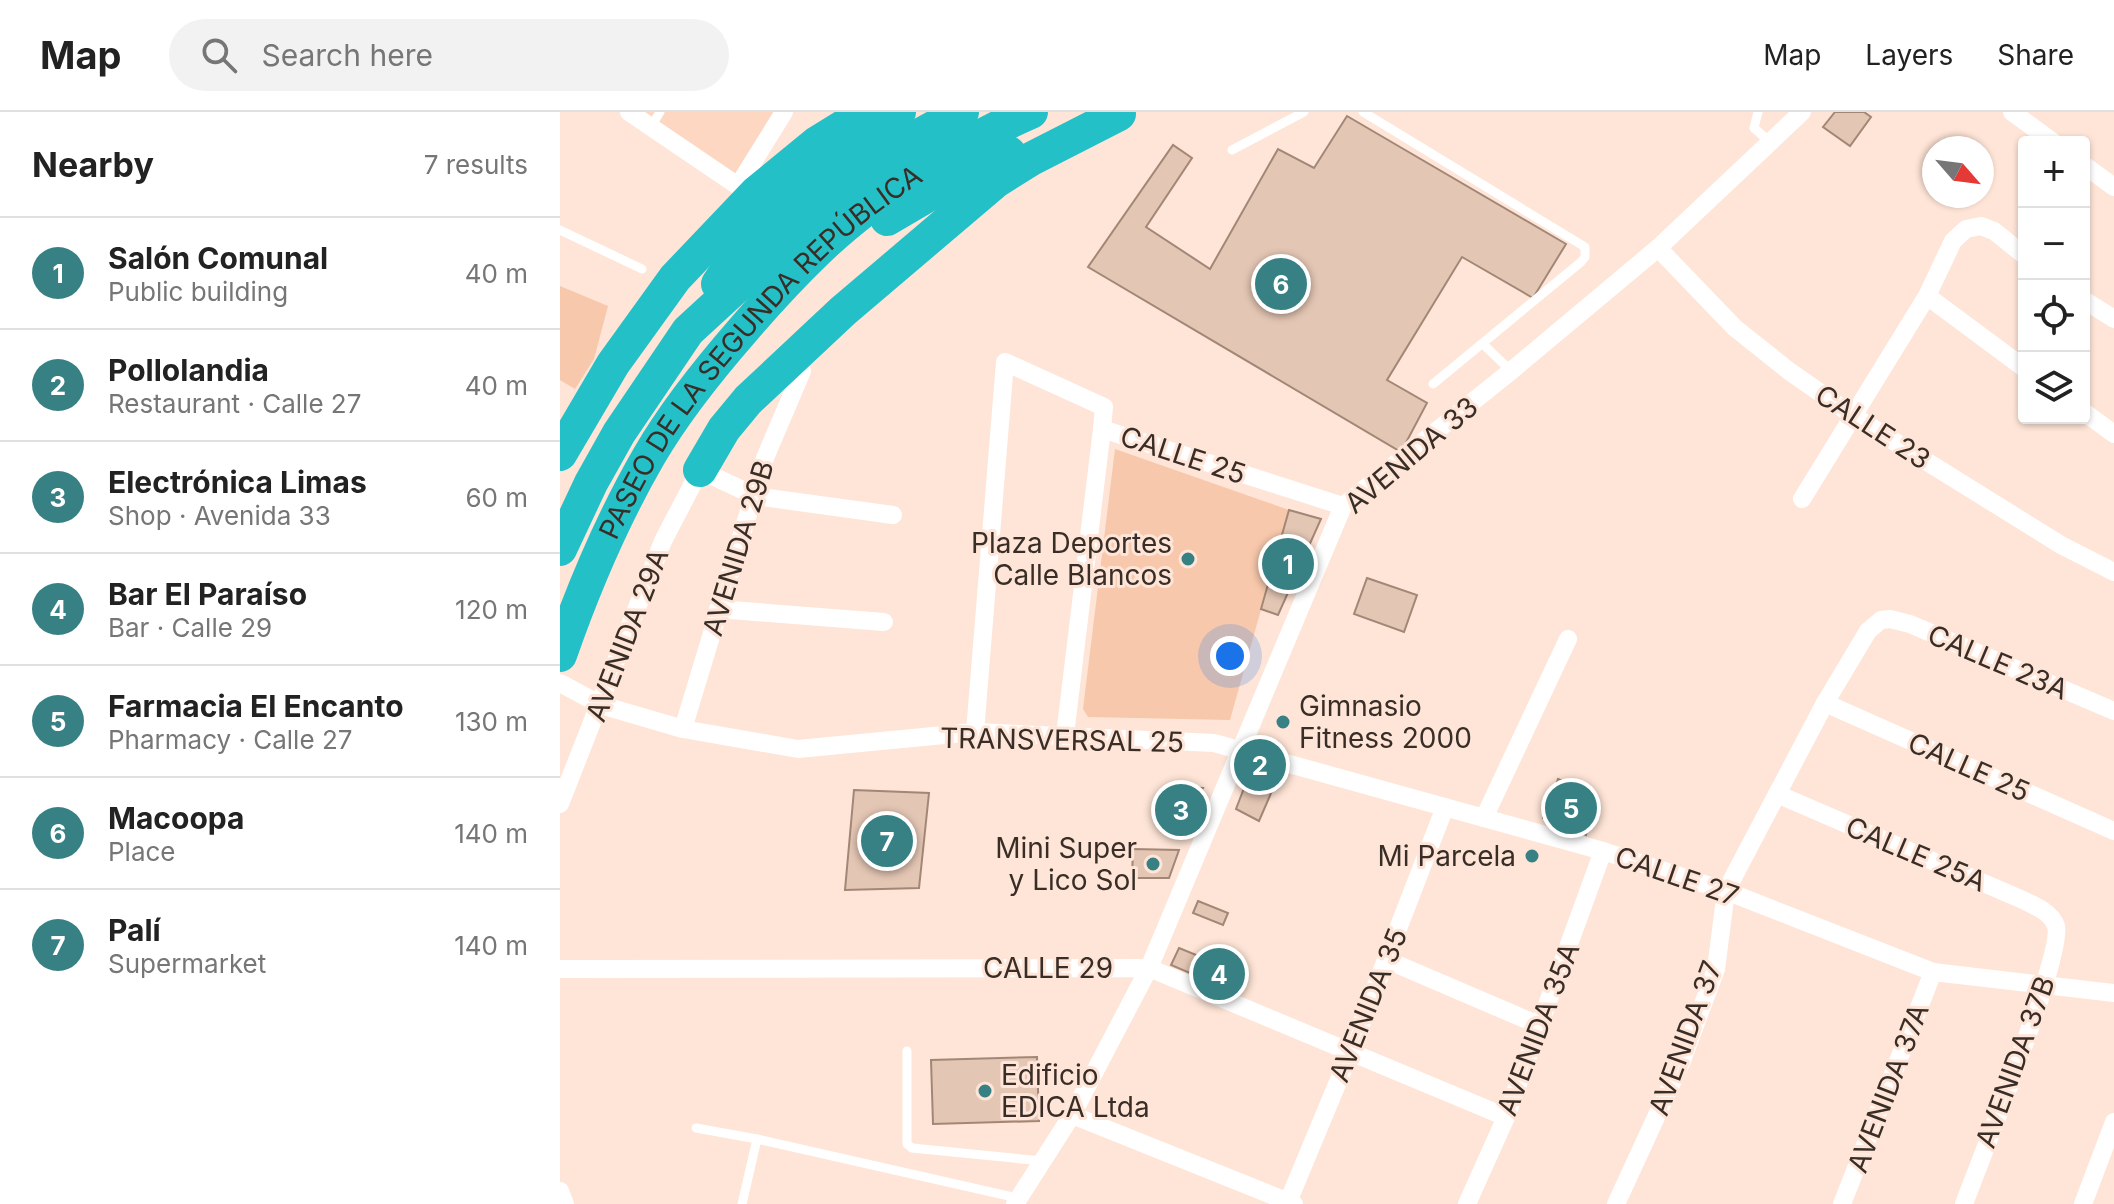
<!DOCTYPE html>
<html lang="en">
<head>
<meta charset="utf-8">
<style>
  :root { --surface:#fff; --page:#f2f2f2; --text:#222; --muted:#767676; --line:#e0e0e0; --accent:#378084 }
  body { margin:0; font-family:Inter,sans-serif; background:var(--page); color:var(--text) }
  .controls { position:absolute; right:24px; top:24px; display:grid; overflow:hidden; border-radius:8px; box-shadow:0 2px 6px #0004 }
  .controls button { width:72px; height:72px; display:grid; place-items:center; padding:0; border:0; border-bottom:2px solid var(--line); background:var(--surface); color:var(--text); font:40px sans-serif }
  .compass { position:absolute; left:1362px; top:24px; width:72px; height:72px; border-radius:50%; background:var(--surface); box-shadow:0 2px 6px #0004; rotate:118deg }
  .you { position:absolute; left:670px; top:544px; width:28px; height:28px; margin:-20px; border:6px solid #fff; border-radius:50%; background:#1a73e8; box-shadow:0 0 0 12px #1a73e833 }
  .badge { display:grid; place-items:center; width:52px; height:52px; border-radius:50%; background:var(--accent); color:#fff; font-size:26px; font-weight:700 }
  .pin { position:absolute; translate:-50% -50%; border:4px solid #fff; box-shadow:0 2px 8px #0006 }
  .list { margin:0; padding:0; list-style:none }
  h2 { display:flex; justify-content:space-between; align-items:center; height:104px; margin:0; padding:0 32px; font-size:34px }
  h2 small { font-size:26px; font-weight:400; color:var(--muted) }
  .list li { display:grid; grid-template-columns:52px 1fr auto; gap:24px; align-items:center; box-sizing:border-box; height:112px; padding:0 32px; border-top:2px solid var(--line) }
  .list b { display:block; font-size:30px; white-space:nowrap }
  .list p { margin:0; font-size:26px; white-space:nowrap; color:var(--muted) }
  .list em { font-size:26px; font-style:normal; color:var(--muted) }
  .icon { flex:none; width:44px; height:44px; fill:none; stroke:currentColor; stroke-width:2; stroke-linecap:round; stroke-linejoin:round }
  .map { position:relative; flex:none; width:1554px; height:1092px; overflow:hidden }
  header { display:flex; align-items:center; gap:48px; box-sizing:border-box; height:112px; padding:0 40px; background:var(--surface); border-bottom:2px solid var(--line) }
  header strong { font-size:38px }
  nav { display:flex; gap:44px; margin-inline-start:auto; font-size:28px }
  .search { width:560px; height:72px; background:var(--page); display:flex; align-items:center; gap:20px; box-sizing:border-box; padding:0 28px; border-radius:44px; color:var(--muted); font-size:30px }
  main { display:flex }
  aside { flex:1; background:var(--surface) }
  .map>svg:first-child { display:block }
  .built { fill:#fdd7c1 }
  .green { fill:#f7c8ac }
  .building { fill:#e4c6b4; stroke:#a38776; stroke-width:2 }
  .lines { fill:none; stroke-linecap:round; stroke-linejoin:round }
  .lane { stroke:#fff; stroke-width:9 }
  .street { stroke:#fff; stroke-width:18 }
  .highway { stroke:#24c0c7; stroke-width:34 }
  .poi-dot { fill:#378084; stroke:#fee5d7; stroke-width:3 }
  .labels { text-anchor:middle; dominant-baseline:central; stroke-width:6; stroke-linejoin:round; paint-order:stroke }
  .street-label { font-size:28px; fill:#392e27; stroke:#fee5d7 }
  .poi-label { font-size:28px; fill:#392e27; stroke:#fee5d7; text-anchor:end }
</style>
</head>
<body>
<header>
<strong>Map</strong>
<div class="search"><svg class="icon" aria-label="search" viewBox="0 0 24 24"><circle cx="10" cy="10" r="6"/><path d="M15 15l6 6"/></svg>Search here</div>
<nav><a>Map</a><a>Layers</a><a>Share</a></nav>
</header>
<main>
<aside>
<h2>Nearby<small>7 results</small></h2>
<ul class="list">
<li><span class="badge">1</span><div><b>Salón Comunal</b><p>Public building</p></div><em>40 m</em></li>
<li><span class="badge">2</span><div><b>Pollolandia</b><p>Restaurant · Calle 27</p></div><em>40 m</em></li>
<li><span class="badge">3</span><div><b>Electrónica Limas</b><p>Shop · Avenida 33</p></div><em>60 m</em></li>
<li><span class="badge">4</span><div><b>Bar El Paraíso</b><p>Bar · Calle 29</p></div><em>120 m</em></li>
<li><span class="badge">5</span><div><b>Farmacia El Encanto</b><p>Pharmacy · Calle 27</p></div><em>130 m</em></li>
<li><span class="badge">6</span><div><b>Macoopa</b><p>Place</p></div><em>140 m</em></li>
<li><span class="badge">7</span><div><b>Palí</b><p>Supermarket</p></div><em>140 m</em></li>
</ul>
</aside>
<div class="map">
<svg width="1554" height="1092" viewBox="0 0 1554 1092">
  <rect width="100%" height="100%" fill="#fee5d7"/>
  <path class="built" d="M80,0H214L174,64Z"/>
  <g class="green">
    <path d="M0,174L48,194L34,247L15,277L0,268Z"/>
    <path d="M555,337L729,398L670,608L528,605L523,597Z"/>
  </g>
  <g class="building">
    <path d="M1275,0H1304L1311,5L1290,34L1263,15Z"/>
    <path d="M787,4L1006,132L973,186L902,145L827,268L867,291L841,340L528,155L613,33L632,46L586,115L650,157L718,37L754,56Z"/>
    <path d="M729,398L761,407L718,503L701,497Z"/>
    <path d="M807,466L857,483L844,520L794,502Z"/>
    <path d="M691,658L718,665L699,709L676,697Z"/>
    <path d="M998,667L1038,685L1026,723L983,706Z"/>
    <path d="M610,675L643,676L638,687L610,686Z"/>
    <path d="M294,678L369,681L359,776L285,778Z"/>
    <path d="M610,686L638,687L631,709H608Z"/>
    <path d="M573,737L619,738L609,766H572Z"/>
    <path d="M638,789L668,801L663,813L633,801Z"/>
    <path d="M619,836L651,849L644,867L611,853Z"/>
    <path d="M651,849L673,858L666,876L644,867Z"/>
    <path d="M477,945L479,1009L373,1012L371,948Z"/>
  </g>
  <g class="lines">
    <g class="lane">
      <path d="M803,0L1025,135V145L1021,150L873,272"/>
      <path d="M1198,0L1194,16L1210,30"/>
      <path d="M91,15L100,0"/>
      <path d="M672,38L744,0"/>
      <path d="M0,118L82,157"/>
      <path d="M923,232L951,259"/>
      <path d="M347,939V1032L352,1036L482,1049"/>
      <path d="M136,1016L197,1027L458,1086"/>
      <path d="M182,1092L197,1027"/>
    </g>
    <g class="street">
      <path d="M69,0L178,74L224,0"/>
      <path d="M1452,0L1493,30"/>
      <path d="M1524,53L1554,75"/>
      <path d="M1098,136L1175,216L1229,259L1295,305L1501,433L1554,460"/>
      <path d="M1367,184L1464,256"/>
      <path d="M1524,188L1554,207"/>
      <path d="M1524,300L1554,322"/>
      <path d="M1242,387L1367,184L1393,129L1406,117L1421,114L1434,119L1464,143"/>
      <path d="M158,497L324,510"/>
      <path d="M0,571L41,593L123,617L238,637L415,620L654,631L1043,739L1166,779L1373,860L1554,881"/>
      <path d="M1265,591L1554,719"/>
      <path d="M123,617L205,346L242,259"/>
      <path d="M415,620L445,250L544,295L542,317L783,394"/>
      <path d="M505,623L542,317"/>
      <path d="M1217,682L1463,788C1475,794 1491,800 1496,814C1504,842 1419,1051 1404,1092"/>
      <path d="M0,692L103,429L140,358L195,384L333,403"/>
      <path d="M924,706L1008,527"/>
      <path d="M827,848L981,914"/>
      <path d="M0,857L589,856L946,1005"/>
      <path d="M512,1003L734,1092"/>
      <path d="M0,1079L5,1092"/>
      <path d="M728,1090L790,941L885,695"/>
      <path d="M455,1092L512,1003L589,856L783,394L951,259L1098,136L1242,0"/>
      <path d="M907,1092L946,1005L1043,739"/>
      <path d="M1056,1092L1121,951L1156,857L1166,779L1265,591L1308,519L1321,508L1330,507L1350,512L1554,599"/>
      <path d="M1282,1092L1373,860"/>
      <path d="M1523,1092L1554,1010"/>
    </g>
    <g class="highway">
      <path d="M327,107L385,73L449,41"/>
      <path d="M158,172C205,101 268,45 339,0"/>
      <path d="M0,342L53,252L115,166L196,81L257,31L307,0"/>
      <path d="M140,358L164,317L188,288L283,199L436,69L471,47L559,2"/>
      <path d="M0,437L31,371L59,321L128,219L299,62L353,27L402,0"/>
      <path id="s1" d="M0,543C24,474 52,408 89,344C115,299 149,257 183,218C207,190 232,163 258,138C315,83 398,32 471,0"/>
    </g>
  </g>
  <g class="poi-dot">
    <circle cx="628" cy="447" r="8"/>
    <circle cx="723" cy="610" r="8"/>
    <circle cx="972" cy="744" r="8"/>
    <circle cx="593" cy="752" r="8"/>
    <circle cx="425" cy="979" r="8"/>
  </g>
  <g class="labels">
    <g class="street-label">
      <text stroke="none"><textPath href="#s1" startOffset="370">PASEO DE LA SEGUNDA REPÚBLICA</textPath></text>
      <text transform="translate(1313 315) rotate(33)">CALLE 23</text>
      <text transform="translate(623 343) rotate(18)">CALLE 25</text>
      <text transform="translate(851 343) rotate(-40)">AVENIDA 33</text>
      <text transform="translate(178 436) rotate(-73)">AVENIDA 29B</text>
      <text transform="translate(67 523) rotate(-69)">AVENIDA 29A</text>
      <text transform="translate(1438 550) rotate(23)">CALLE 23A</text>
      <text transform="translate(502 628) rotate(1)">TRANSVERSAL 25</text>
      <text transform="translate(1409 655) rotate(24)">CALLE 25</text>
      <text transform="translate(1356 742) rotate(23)">CALLE 25A</text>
      <text transform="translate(1117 764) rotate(19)">CALLE 27</text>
      <text x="488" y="856">CALLE 29</text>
      <text transform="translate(808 893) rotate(-68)">AVENIDA 35</text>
      <text transform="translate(978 917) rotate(-69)">AVENIDA 35A</text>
      <text transform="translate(1125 926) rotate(-70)">AVENIDA 37</text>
      <text transform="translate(1455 950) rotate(-70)">AVENIDA 37B</text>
      <text transform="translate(1328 976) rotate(-69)">AVENIDA 37A</text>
    </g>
    <g class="poi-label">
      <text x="612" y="431">Plaza Deportes<tspan x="612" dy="32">Calle Blancos</tspan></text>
      <text x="739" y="594" text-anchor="start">Gimnasio<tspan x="739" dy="32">Fitness 2000</tspan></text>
      <text x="577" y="736">Mini Super<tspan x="577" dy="32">y Lico Sol</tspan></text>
      <text x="956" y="744">Mi Parcela</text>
      <text x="441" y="963" text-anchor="start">Edificio<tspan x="441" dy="32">EDICA Ltda</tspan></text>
    </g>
  </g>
</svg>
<div class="controls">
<button>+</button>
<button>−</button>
<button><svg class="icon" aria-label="locate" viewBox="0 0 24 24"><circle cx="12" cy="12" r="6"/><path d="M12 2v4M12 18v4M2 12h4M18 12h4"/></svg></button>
<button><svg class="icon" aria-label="layers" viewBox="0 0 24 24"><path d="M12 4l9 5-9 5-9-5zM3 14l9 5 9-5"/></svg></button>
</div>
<svg class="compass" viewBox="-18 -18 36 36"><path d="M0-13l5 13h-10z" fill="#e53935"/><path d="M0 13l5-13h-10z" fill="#767676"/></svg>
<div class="you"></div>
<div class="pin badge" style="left:728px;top:452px">1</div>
<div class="pin badge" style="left:700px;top:653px">2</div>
<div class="pin badge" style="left:621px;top:698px">3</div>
<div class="pin badge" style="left:659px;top:862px">4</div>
<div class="pin badge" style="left:1011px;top:696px">5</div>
<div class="pin badge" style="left:721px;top:172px">6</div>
<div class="pin badge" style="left:327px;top:729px">7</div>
</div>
</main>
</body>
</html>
